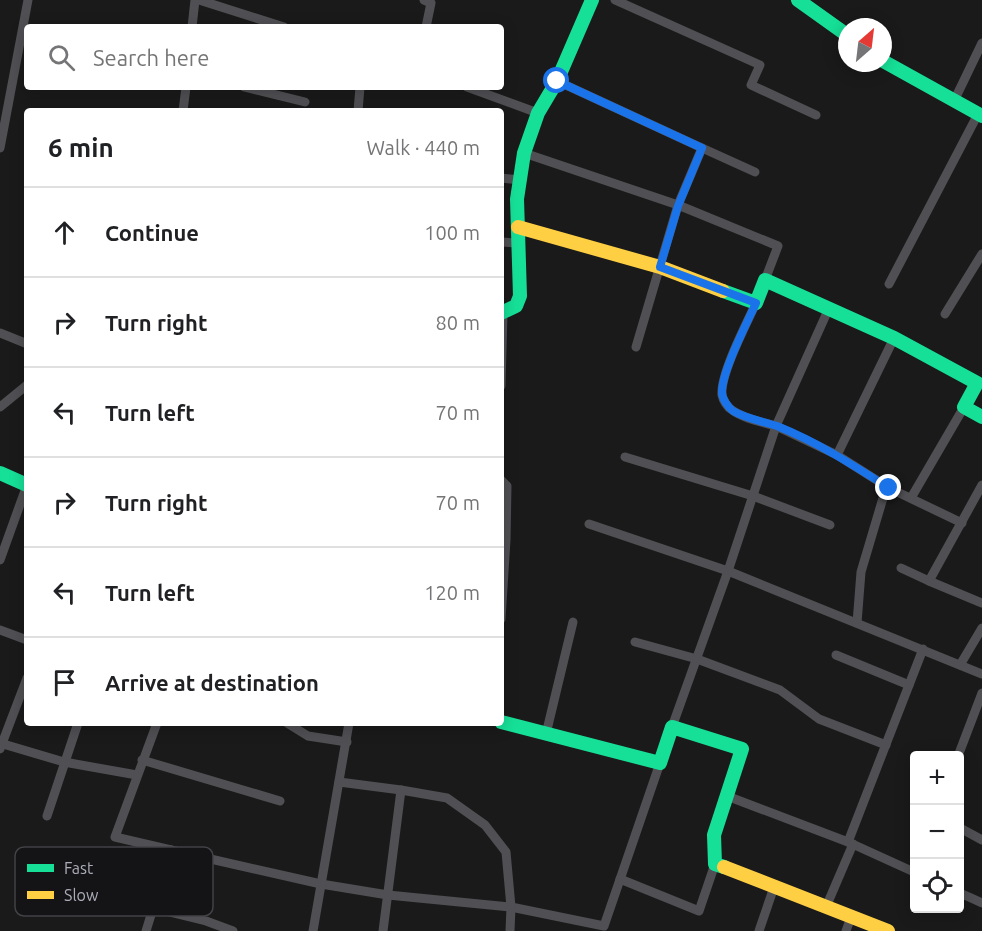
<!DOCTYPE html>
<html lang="en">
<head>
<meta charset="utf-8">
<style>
  :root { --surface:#fff; --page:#f6f6f6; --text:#202124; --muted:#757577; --line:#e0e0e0 }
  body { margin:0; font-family:Ubuntu,sans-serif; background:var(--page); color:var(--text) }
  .controls { position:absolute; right:18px; bottom:18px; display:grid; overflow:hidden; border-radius:6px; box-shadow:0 3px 15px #0003 }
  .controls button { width:54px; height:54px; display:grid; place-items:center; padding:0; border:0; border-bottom:2px solid var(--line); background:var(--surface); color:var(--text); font:30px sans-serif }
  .compass { position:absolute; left:838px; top:18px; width:54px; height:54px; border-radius:50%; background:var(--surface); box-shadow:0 3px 15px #0003; rotate:28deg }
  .stop { position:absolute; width:18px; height:18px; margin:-14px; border:4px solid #1a73e8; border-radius:50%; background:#fff }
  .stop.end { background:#1a73e8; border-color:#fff; box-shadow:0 2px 6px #0008 }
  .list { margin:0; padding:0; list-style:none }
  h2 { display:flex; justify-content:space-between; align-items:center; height:78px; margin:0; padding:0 24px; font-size:26px }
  h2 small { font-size:20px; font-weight:400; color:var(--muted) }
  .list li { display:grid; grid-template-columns:39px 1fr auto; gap:18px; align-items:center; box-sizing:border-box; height:90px; padding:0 24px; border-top:2px solid var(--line) }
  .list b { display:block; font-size:22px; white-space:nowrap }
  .list em { font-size:20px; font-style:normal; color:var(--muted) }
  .icon { flex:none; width:33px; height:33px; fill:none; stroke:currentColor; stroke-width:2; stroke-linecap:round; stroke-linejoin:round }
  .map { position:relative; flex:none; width:982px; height:931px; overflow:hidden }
  .search { position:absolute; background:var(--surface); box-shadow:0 3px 15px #0003; left:24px; top:24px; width:480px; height:66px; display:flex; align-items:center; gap:15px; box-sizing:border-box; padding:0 21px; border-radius:6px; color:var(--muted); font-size:22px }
  .panel { position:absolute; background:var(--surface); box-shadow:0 3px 15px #0003; left:24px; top:108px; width:480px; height:618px; border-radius:6px }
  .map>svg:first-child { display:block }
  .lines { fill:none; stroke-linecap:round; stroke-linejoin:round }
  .street { stroke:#505054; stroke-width:9 }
  .fast { stroke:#16e098; stroke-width:14 }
  .slow { stroke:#ffcf43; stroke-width:14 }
  .route { stroke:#1a73e8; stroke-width:8 }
  .key { fill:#141416; stroke:#424247; stroke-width:1.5 }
  .key-label { font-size:16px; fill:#acadba }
</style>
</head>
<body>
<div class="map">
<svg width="982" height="931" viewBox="0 0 982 931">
  <rect width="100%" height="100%" fill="#1a1a1a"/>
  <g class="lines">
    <g class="street">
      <path d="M199,0L284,27"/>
      <path d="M424,0L431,3L426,27"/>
      <path d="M615,0L760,65L751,85L816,115"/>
      <path d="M192,27L195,0"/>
      <path d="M557,81L702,148L678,205L636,347"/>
      <path d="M244,87L305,102"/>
      <path d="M467,87L538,113"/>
      <path d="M954,101L982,43"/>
      <path d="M183,111L186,87"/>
      <path d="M358,111L360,87"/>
      <path d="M0,148L28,0"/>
      <path d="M702,148L755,172"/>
      <path d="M524,153L678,205L778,246L765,280"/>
      <path d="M501,178L520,180"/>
      <path d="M501,242L518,243"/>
      <path d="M889,284L978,114"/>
      <path d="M756,303C747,323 720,374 722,395C723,400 727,407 732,410C744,419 762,422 776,426L829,308"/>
      <path d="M945,314L982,254"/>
      <path d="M0,333L25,343"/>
      <path d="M501,386L503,313"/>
      <path d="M0,407L27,385"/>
      <path d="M837,455L889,488L962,523"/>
      <path d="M625,457L753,496L830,525"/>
      <path d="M501,480L507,486L506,540L501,619"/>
      <path d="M982,485L929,581L982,603"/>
      <path d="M911,498L964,407"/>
      <path d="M589,524L728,571L776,426L837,455L894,338"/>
      <path d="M0,560L27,485"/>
      <path d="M901,568L929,581"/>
      <path d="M857,623L861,572L883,498L889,488"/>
      <path d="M0,630L27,640"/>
      <path d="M635,642L697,659L780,690L819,719L886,745"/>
      <path d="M836,655L909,685"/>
      <path d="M960,665L982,628"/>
      <path d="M157,723L115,837L171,850"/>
      <path d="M287,723L308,736L347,742"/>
      <path d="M672,727L728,571L982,674"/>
      <path d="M546,734L573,622"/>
      <path d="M0,743L64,762L137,775"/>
      <path d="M0,749L27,678"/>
      <path d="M958,756L982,693"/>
      <path d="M142,760L280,801"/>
      <path d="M339,782L401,790L447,798L485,825L506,852L511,907L604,926L660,763"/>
      <path d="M727,796L848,842L914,872"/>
      <path d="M47,816L78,723"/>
      <path d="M960,828L982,840"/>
      <path d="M848,842L923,649"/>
      <path d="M620,879L699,911L715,864"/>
      <path d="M960,893L982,903"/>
      <path d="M826,907L853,844"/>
      <path d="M153,908L206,921L233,931"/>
      <path d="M146,931L171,850L321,884L388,895L511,907L510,931"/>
      <path d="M313,931L349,723"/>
      <path d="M383,931L401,790"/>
      <path d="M759,931L774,887"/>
      <path d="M846,931L851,917"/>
    </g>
    <g class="fast">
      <path d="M798,0L847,35"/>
      <path d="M883,61L982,116"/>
      <path d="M723,291L756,303L765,280L894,338L977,383L964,407L982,417"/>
      <path d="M501,313L516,306L520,296L517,199L524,153L538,113L557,81L592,0"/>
      <path d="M0,473L27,485"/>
      <path d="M501,722L660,763L672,727L742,749L714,835L715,864L724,867"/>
    </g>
    <g class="slow">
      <path d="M518,227L660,267L723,291"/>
      <path d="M724,867L888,931"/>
    </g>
  </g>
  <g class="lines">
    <path class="route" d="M557,81L702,148L678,206L660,267L756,303C747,323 722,371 722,392C722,399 728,407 733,411C747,419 762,421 777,426C817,442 853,465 889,488"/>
  </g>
  <rect x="15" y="847" width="198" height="69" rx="9" class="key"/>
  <rect x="27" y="864" width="27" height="8" fill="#16e098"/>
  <rect x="27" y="891" width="27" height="8" fill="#ffcf43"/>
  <g class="key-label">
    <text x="64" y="874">Fast</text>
    <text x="64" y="901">Slow</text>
  </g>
</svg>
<div class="controls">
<button>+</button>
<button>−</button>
<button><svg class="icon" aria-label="locate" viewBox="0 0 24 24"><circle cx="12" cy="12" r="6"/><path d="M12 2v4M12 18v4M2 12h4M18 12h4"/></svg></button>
</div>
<svg class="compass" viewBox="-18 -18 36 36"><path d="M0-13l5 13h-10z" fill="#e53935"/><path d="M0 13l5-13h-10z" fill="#757577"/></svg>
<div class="stop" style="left:557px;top:81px"></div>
<div class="stop end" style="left:889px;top:488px"></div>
<div class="search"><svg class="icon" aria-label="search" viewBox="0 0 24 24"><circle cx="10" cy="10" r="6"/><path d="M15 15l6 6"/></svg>Search here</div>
<section class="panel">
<h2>6 min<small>Walk · 440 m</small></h2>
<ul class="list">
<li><svg class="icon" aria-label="ahead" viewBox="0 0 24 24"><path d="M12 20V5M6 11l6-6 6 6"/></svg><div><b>Continue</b></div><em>100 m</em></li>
<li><svg class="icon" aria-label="right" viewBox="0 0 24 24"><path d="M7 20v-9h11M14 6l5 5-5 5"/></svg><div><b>Turn right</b></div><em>80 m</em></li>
<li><svg class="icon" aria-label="left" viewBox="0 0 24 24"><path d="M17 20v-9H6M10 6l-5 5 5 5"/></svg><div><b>Turn left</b></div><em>70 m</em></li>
<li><svg class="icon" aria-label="right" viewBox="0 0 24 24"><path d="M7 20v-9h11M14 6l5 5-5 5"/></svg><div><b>Turn right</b></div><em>70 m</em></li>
<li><svg class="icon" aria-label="left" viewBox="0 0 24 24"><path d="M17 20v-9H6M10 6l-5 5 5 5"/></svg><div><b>Turn left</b></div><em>120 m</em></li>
<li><svg class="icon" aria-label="arrive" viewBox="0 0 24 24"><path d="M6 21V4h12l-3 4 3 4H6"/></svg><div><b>Arrive at destination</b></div></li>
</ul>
</section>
</div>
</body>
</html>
